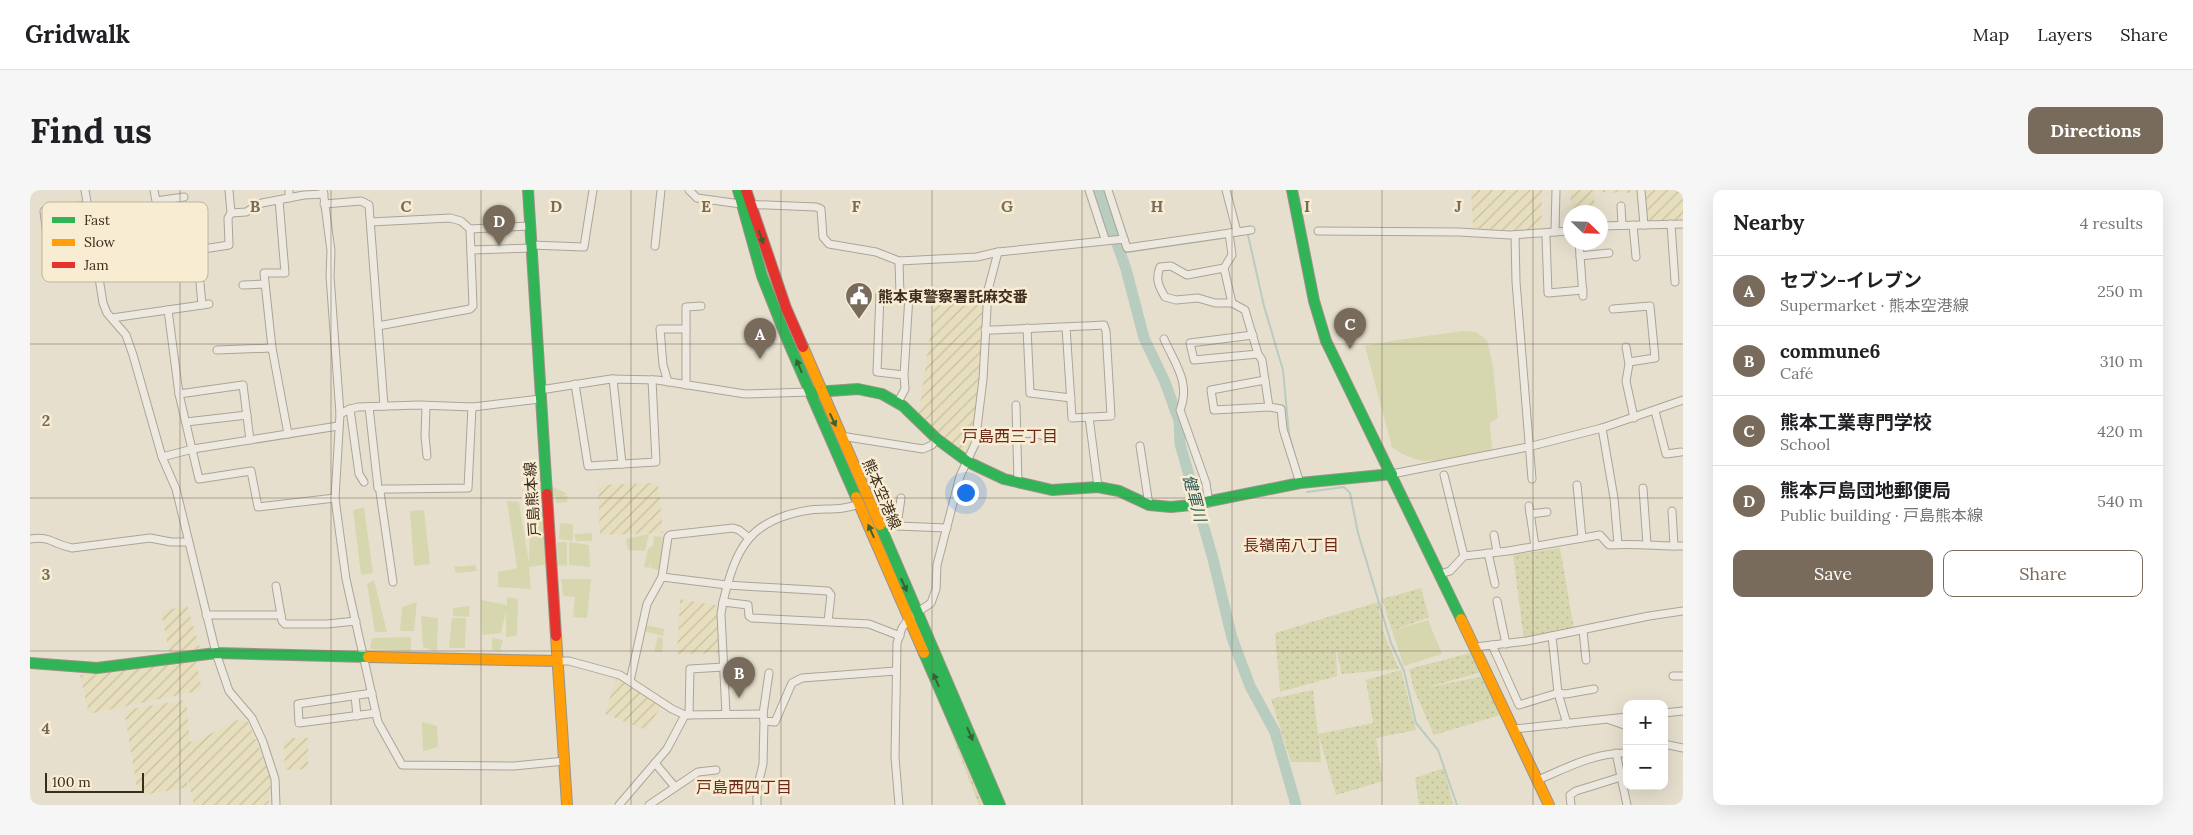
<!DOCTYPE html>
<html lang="en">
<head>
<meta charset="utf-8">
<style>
  :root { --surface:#fff; --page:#f6f6f6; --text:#202124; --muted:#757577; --line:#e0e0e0; --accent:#786b5b }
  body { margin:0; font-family:Lora,"Noto Sans JP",serif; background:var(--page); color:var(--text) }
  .controls { position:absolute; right:15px; bottom:15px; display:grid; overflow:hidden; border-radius:10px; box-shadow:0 5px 20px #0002 }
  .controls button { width:45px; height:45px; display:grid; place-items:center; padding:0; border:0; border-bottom:1px solid var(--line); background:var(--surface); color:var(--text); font:25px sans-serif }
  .compass { position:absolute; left:1533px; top:15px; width:45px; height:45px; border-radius:50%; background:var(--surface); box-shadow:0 5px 20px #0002; rotate:113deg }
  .scale { position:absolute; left:15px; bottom:12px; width:99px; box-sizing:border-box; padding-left:5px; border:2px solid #3c2c1d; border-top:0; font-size:14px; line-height:18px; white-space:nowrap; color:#3c2c1d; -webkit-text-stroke:4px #f8edd3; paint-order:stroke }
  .you { position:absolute; left:935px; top:302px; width:18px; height:18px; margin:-12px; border:4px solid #fff; border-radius:50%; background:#1a73e8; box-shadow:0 0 0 8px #1a73e833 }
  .badge { display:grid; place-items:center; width:32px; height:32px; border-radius:50%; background:var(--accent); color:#fff; font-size:16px; font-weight:700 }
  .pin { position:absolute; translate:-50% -41px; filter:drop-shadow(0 1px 2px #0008) }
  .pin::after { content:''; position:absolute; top:26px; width:18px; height:15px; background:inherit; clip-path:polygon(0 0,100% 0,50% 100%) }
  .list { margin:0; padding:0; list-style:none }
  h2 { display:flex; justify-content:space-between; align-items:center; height:65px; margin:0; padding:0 20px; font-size:21px }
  h2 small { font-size:16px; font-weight:400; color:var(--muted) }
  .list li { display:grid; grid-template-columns:32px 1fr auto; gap:15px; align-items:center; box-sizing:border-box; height:70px; padding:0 20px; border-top:1px solid var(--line) }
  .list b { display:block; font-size:19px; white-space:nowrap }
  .list p { margin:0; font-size:16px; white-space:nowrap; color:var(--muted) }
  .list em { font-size:16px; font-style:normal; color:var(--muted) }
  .actions { display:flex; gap:10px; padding:15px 20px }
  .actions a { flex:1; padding:11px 0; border:1px solid var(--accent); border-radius:10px; text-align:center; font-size:18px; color:var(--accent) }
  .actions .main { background:var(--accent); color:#fff }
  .map { position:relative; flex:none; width:1653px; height:615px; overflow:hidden; border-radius:10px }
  header { display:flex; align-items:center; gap:30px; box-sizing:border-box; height:70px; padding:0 25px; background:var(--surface); border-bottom:1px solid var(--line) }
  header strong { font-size:24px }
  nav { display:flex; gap:28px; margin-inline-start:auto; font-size:18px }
  .intro { display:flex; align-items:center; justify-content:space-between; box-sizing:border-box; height:120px; padding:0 30px }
  h1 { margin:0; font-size:35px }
  .button { padding:12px 22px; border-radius:10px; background:var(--accent); color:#fff; font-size:18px; font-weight:700 }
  main { display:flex; gap:30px; padding:0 30px }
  aside { flex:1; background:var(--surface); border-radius:10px; box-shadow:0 5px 20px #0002 }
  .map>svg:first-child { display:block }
  .farmland { fill:url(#farmland-furrows) }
  .grass { fill:url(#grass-dots) }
  .green { fill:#d7d7af }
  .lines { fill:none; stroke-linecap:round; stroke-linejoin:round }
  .stream { stroke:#b9ccc0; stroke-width:2 }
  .river { stroke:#b9ccc0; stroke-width:11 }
  .street-casing { stroke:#aca496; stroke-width:9 }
  .fast-casing { stroke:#9b9386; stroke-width:12 }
  .slow-casing { stroke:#9b9386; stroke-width:12 }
  .jam-casing { stroke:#9b9386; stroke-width:12 }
  .street { stroke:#eee9e0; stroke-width:7 }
  .fast { stroke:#30b455; stroke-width:10 }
  .slow { stroke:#ff9f0a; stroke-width:10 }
  .jam { stroke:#e5322d; stroke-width:10 }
  .oneway { fill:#376233 }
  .grid { fill:none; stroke:#786b5b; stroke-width:1; stroke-opacity:0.55 }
  .labels { text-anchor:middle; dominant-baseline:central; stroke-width:5; stroke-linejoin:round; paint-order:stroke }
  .poi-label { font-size:15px; font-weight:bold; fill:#3c2c1d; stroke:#f8edd3; text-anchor:start }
  .street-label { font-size:15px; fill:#3c2c1d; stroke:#f8edd3 }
  .neighbourhood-label { font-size:16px; fill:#6c291a; stroke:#f8edd3 }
  .water-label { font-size:16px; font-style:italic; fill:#2c5d59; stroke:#f8edd3 }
  .key { fill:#f8edd3; stroke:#c0b39c; stroke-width:1 }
  .key-label { font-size:14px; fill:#3c2c1d }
  .grid-label { font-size:16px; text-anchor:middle; font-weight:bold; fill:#786b5b; stroke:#f8edd3; stroke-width:5; stroke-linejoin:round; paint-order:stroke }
</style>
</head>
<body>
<header>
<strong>Gridwalk</strong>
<nav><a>Map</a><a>Layers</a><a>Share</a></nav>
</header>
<div class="intro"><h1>Find us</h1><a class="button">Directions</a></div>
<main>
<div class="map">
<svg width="1653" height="615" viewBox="0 0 1653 615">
  <defs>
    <pattern id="farmland-furrows" width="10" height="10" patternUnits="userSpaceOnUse" patternTransform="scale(1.25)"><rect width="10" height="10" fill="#e7debe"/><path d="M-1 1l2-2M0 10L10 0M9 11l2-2" fill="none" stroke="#c7bfa3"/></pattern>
    <pattern id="grass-dots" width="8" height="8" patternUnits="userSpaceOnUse" patternTransform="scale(1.25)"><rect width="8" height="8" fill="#d7d7af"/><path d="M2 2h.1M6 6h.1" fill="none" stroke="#b9b996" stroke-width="1.8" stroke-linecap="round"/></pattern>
  </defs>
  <rect width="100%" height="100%" fill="#e6dfce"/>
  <g class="farmland">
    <path d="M1441,0H1512L1511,42L1443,38Z"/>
    <path d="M1540,0H1607L1608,3L1564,2L1565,22H1542Z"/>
    <path d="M1613,0H1653V32L1617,33Z"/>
    <path d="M906,104L957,115L945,254L938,272L888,229Z"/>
    <path d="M628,293L633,343L570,345L568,295Z"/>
    <path d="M650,409L690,416L691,463L647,464Z"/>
    <path d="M157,415L170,458L140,465L131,422Z"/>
    <path d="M166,472L172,500L59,524L50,485Z"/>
    <path d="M586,488L631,516L616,540L575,524Z"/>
    <path d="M156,510L160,552L172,548L207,530L218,532L242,589L238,615H164L155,577L158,597L113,605L112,598L107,599L94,520Z"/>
    <path d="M262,548H278V579L255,580L254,552Z"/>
  </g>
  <g class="grass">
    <path d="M731,60L762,151L737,87Z"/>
    <path d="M795,219L855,356L863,383L792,220Z"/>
    <path d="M1530,358L1544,439L1494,450L1483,365Z"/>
    <path d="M1391,398L1399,427L1362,441L1352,409Z"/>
    <path d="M1348,412L1353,441L1369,479L1312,484L1306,459L1307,486L1250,502L1245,443Z"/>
    <path d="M1440,463L1452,482L1395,498L1454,486L1470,525L1404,545L1384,500L1379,479Z"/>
    <path d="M1371,480L1386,540L1346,548L1353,591L1306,605L1289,546L1291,572H1261L1241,509L1283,500L1288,544L1343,533L1336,490Z"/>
    <path d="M918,535L949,606L952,615H949Z"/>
    <path d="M1414,578L1423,615H1389L1385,588Z"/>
  </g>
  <g class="green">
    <path d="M1433,141L1446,142L1457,150L1463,176L1468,228L1460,233L1462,261C1446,267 1412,271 1395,271C1384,270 1370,264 1362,257L1335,156L1367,150Z"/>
    <path d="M519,295L538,304L530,305L538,306L537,312L526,313V306L520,307Z"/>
    <path d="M513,308L521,374L499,377L501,399L468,397V382L487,378L477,311L489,312L499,373L500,309Z"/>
    <path d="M334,317L343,383L331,385L323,320Z"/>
    <path d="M394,320L400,374L384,376L380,321Z"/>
    <path d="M530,333L543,334V351L529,349Z"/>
    <path d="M562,343V351H546L544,344Z"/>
    <path d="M619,344L615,361L598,360L596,349Z"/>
    <path d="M624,346L633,347L630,380L621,378V372L620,378L614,377L618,359L623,355Z"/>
    <path d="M527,352H537V376L528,375Z"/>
    <path d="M539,352L559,355L560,377L539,375Z"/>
    <path d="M445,375L447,381L426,383L424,377Z"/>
    <path d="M531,389H561L557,428L543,427L545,407L533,406Z"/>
    <path d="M344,390L357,442H345L337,394Z"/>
    <path d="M477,407L488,409L487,446L476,447V421L471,443L452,445L451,410L477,415Z"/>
    <path d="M387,412L384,441H370L372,417Z"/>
    <path d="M440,416L439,427L423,426V418Z"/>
    <path d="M391,426L408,428L407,462L393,457Z"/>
    <path d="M422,428H436L435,458H419Z"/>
    <path d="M1398,430L1412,464L1374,476L1362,441Z"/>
    <path d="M615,435L634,439L633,446L614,441Z"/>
    <path d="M381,447V461L340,459L342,448Z"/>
    <path d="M628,447L633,448L632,462H624Z"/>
    <path d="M462,448L473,450L470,461L462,460Z"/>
    <path d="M392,532L407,536L408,557L393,561Z"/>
  </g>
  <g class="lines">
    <g class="stream">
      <path d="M1218,45L1234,116L1253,180L1259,244L1268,276"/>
      <path d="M1091,63L1193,48"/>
      <path d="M1277,302L1314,297L1320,303L1328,343L1361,453L1374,481L1386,533L1408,560L1427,615"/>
    </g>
    <path class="river" d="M1068,0L1096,79L1114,148L1135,192L1149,231L1150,254L1183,369L1202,448L1220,496L1245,542L1266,615"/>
    <defs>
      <g id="street">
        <path d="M55,0L73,113L77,123L96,145L103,165L132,267L146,299L186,463L199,501L222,528L233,552L245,589L246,615"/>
        <path d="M124,0L126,11L154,7"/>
        <path d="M199,0L201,23L216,22L232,13L274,5L294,4"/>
        <path d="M259,0V8"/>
        <path d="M293,0L301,61L300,86L310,224L305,308L308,331L316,389L348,532L372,575L484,576L535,571"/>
        <path d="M659,0L667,8L711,14L786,17L791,19L793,47L799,54L846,62L869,71L947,67L968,62L1094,49L1097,58L1221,40"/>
        <path d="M1059,0L1075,49"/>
        <path d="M1078,0L1094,49"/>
        <path d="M1196,0L1207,42"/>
        <path d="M1611,0L1614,35"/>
        <path d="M249,10L255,83H234L242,158L258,244"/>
        <path d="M294,14L331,11L339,15L354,216"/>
        <path d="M57,15L14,21L18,55L63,48"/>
        <path d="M1591,16L1592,35"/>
        <path d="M341,32L420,28L431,31L440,39L500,36"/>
        <path d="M1641,34L1645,92"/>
        <path d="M1603,35L1606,67"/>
        <path d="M1570,36L1653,34"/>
        <path d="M1288,41L1429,42L1480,45L1540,41"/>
        <path d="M1525,42L1526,0"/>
        <path d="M1199,43L1202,65L1194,78L1157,85L1141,76L1130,77C1125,89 1129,97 1135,107L1146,110L1168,108L1185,113H1202L1215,120L1228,164L1232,170L1239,217L1251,219L1253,239L1270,293"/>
        <path d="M1485,45L1486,92L1502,289"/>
        <path d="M1516,47L1518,103L1553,100"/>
        <path d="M1549,52L1553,106"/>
        <path d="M501,55L554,57L563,0"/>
        <path d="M625,56L631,0"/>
        <path d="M65,59L128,51"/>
        <path d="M441,60L502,58"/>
        <path d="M1550,66L1579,63"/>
        <path d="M869,71L870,105"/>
        <path d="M1194,78L1202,113"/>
        <path d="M213,95L235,94"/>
        <path d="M172,115L167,60L199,55L198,28L201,23"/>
        <path d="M1583,119L1620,116L1625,168L1599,172"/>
        <path d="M138,120L149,204L169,289L221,281L228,317L305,308"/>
        <path d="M82,128L179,114"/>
        <path d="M348,136L440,119L443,116L440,39"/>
        <path d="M997,138L1000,203L1041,208"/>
        <path d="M955,140C994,139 1034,137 1074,135L1076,141L1081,226L1042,228L1036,137"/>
        <path d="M1223,145L1160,153L1164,170L1228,164"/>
        <path d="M1134,149C1145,174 1161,193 1150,220L1176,293L1179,313"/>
        <path d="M1596,157L1599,174L1596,191L1604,228"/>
        <path d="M187,160L242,158"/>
        <path d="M583,189L592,274"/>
        <path d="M1235,190L1181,200L1184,220L1239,217"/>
        <path d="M638,192L633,175L630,139H656"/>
        <path d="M545,194L558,276L626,272L622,190"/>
        <path d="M656,195V117L671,116"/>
        <path d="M510,200L581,189L627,190L715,204L780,202"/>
        <path d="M149,204L213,195L220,250"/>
        <path d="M868,212L875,199L874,185L847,182L850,104L879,106L874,185"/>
        <path d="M986,215L988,293"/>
        <path d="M396,216L395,246L397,266"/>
        <path d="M339,217L348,298L351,301"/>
        <path d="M320,219L329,284L334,292"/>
        <path d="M1625,221L1636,264L1651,262"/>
        <path d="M310,224L320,219L328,217L389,215L443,217L510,209"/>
        <path d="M1059,227L1068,297"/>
        <path d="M156,232L217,225"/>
        <path d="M1572,238L1584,308L1588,354"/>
        <path d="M987,244L1005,243L1020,248"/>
        <path d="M811,246L893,259L902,255L907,249"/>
        <path d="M1110,256L1119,315"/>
        <path d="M132,267L163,259L308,236"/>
        <path d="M1362,284L1498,257L1572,238L1653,210"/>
        <path d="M1414,285L1434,366"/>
        <path d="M1547,295L1552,348"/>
        <path d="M1613,298L1617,354"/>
        <path d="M1499,316L1505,356"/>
        <path d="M1642,321L1644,356"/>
        <path d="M1500,324L1517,322"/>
        <path d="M848,333L867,336L871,308"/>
        <path d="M867,336L917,338"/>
        <path d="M1464,345L1467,362"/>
        <path d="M0,349C22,346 22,354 42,358L120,348L141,352H158"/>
        <path d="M1458,363L1465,394"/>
        <path d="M1410,384L1420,381L1434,366L1478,361L1570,345L1579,355C1604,353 1627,356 1653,356"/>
        <path d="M632,387L697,395L798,401L801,405L798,431"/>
        <path d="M363,392L350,302L353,299H365L438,298L442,217"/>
        <path d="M246,396L252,431L255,434H297L326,431"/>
        <path d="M1467,411L1476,454"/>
        <path d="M693,412C706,357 720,329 780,320C799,318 810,321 829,314"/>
        <path d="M176,425H251"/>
        <path d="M1553,440L1556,470"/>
        <path d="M1522,446L1528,503L1537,534"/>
        <path d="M1462,455L1489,515L1528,503L1536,504L1564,499"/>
        <path d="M1445,457L1497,451L1619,426L1653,421"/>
        <path d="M527,471H539L590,485L642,519L655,525L733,524L734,531L745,532L762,493L772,488L866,481"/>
        <path d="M1643,486H1653"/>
        <path d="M600,491L617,414L632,387L638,347L640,345L703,338L709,340L719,348"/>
        <path d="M342,503L268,514L269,533L346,523"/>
        <path d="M325,506L327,526"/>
        <path d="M1634,523L1653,521"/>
        <path d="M696,524L691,424L693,412L718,415L719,426L722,428L839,434L870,446"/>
        <path d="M733,524L739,483"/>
        <path d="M659,525L660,479L694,477"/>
        <path d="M1580,530L1597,536"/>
        <path d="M1484,539L1597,527"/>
        <path d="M1634,554L1653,558"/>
        <path d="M1586,563L1597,615"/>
        <path d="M625,573L645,597"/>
        <path d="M1508,590C1536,578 1566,562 1597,563"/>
        <path d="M589,615L637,559L655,525"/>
        <path d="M619,615L668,582L686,580"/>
        <path d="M727,615V599L733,574L734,531"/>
        <path d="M869,615L865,567L867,453L872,438L879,428L901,413L906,399L907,375L930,286L945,254L953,189L958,100L968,62"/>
        <path d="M1541,615L1540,605L1546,601L1591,587"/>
      </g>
      <g id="fast">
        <path d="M498,0L517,304"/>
        <path d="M708,0L732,86L757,149L826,307"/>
        <path d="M1262,0L1284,111L1296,151L1431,429"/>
        <path d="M785,202L828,199L852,204L873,216L907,249L938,272L974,289L1022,300L1068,297L1089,301L1119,315L1141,317L1161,315L1270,293L1362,284"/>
        <path d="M850,335L970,615"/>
        <path d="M894,463L960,615"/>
        <path d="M0,473L67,478L186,463L338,467"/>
      </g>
      <g id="slow">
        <path d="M773,157L850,335"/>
        <path d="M826,307L894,463"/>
        <path d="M1431,429L1519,615"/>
        <path d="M526,446L537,615"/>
        <path d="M338,467L527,471"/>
      </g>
      <g id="jam">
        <path d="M716,0L756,118L773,157"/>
        <path d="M517,304L526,446"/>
      </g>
    </defs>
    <use href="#street" class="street-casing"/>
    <use href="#fast" class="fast-casing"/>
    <use href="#slow" class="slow-casing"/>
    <use href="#jam" class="jam-casing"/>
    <use href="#street" class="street"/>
    <use href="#fast" class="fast"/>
    <use href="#slow" class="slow"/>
    <use href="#jam" class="jam"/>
  </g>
  <defs><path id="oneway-solid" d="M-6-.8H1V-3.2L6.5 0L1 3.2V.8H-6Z" transform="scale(1.25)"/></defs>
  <g class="oneway">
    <use href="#oneway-solid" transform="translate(731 47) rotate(71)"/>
    <use href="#oneway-solid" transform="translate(769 176) rotate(-113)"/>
    <use href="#oneway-solid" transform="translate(803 230) rotate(65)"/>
    <use href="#oneway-solid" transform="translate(841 341) rotate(-114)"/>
    <use href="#oneway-solid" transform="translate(874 395) rotate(66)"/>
    <use href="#oneway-solid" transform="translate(906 490) rotate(-114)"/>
    <use href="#oneway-solid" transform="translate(940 544) rotate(67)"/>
  </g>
  <path class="grid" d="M150,0V615M301,0V615M451,0V615M601,0V615M751,0V615M902,0V615M1052,0V615M1202,0V615M1352,0V615M1503,0V615M0,154H1653M0,308H1653M0,461H1653"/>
  <defs>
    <symbol id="civic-pin" viewBox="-11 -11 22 30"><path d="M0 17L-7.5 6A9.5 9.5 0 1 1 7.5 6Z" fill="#786b5b" stroke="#f8edd3"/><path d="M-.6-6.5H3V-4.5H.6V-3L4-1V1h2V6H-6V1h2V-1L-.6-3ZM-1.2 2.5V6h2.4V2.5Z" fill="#fff"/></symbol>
  </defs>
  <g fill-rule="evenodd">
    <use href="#civic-pin" x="813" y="90" width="32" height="43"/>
  </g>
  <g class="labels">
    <g class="poi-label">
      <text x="848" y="106">熊本東警察署託麻交番</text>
    </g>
    <g class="street-label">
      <text transform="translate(852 304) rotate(67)">熊本空港線</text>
      <text transform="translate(502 309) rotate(-94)">戸島熊本線</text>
    </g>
    <g class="neighbourhood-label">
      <text x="980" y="246">戸島西三丁目</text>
      <text x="1261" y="355">長嶺南八丁目</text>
      <text x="714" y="597">戸島西四丁目</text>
    </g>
    <g class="water-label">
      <text transform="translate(1165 308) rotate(75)">健軍川</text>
    </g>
  </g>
  <rect x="12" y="12" width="166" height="80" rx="8" class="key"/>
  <rect x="22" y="27" width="23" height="6" fill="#30b455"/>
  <rect x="22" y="49" width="23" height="7" fill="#ff9f0a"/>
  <rect x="22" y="72" width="23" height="6" fill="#e5322d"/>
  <g class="key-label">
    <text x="54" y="35">Fast</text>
    <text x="54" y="57">Slow</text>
    <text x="54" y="80">Jam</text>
  </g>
  <g class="grid-label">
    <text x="225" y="22">B</text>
    <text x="376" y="22">C</text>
    <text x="526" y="22">D</text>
    <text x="676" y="22">E</text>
    <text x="826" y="22">F</text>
    <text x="977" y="22">G</text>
    <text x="1127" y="22">H</text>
    <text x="1277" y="22">I</text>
    <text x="1428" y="22">J</text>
    <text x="16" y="236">2</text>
    <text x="16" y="390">3</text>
    <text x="16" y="544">4</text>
  </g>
</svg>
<div class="controls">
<button>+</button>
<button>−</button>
</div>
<svg class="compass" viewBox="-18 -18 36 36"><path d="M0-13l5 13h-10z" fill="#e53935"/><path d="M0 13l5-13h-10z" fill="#757577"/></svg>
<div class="scale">100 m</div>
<div class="you"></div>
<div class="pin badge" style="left:730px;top:169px">A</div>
<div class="pin badge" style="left:709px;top:508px">B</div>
<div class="pin badge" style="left:1320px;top:159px">C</div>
<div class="pin badge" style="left:469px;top:56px">D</div>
</div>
<aside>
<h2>Nearby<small>4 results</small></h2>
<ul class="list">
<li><span class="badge">A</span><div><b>セブン-イレブン</b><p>Supermarket · 熊本空港線</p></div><em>250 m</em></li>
<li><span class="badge">B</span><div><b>commune6</b><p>Café</p></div><em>310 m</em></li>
<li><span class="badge">C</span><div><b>熊本工業専門学校</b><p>School</p></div><em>420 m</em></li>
<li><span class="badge">D</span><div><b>熊本戸島団地郵便局</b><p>Public building · 戸島熊本線</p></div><em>540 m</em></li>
</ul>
<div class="actions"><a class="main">Save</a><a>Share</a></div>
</aside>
</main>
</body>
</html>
